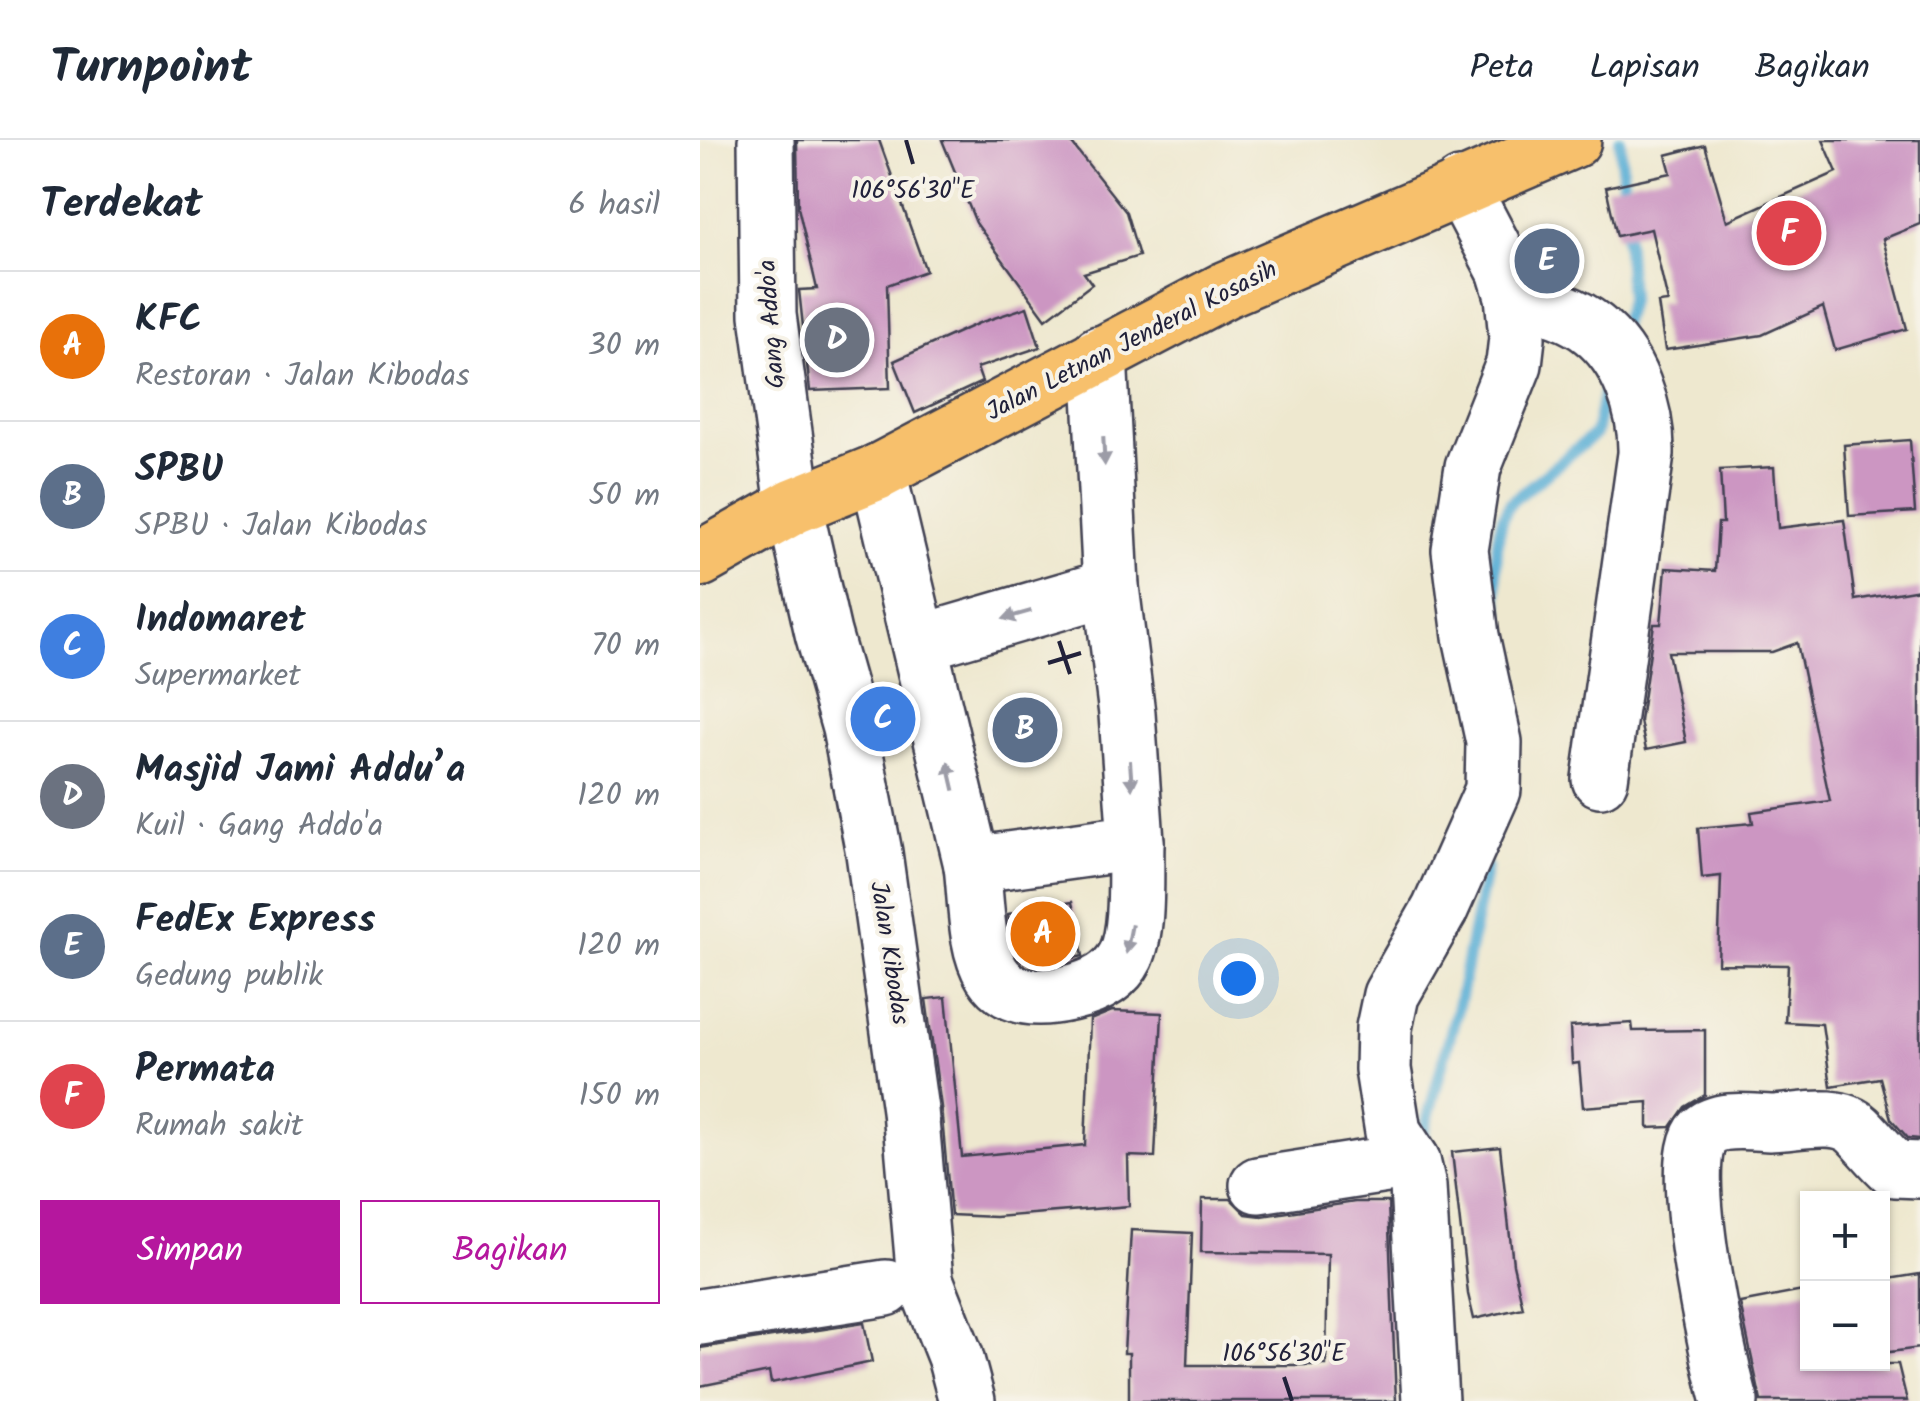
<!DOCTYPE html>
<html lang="id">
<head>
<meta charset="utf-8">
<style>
  :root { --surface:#fff; --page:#f6f6f7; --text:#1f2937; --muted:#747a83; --line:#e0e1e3; --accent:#b5179e }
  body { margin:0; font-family:Kalam,sans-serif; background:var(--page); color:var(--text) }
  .controls { position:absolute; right:30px; bottom:30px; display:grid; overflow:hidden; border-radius:0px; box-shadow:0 2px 8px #0004 }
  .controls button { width:90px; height:90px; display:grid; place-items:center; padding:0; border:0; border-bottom:2px solid var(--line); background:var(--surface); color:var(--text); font:50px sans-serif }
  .you { position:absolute; left:538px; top:838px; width:35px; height:35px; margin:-25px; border:8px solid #fff; border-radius:50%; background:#1a73e8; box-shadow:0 0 0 15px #1a73e833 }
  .badge { display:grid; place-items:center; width:65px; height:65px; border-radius:50%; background:var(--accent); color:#fff; font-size:32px; font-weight:700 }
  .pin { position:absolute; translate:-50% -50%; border:5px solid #fff; box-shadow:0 2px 10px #0006 }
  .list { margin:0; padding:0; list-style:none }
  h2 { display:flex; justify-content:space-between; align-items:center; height:130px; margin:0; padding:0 40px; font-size:42px }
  h2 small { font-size:32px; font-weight:400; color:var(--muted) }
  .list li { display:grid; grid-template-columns:65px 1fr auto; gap:30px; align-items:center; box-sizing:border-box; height:150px; padding:0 40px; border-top:2px solid var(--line) }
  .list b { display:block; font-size:38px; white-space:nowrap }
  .list p { margin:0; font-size:32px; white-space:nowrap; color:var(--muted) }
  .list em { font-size:32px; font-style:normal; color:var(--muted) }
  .actions { display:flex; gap:20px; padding:30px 40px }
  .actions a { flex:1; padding:22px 0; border:2px solid var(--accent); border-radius:0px; text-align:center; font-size:35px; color:var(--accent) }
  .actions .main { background:var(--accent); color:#fff }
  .map { position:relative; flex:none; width:1220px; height:1261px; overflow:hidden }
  header { display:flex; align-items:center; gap:60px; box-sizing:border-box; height:140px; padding:0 50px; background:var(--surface); border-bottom:2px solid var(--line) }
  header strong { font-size:48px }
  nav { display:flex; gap:55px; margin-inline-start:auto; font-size:35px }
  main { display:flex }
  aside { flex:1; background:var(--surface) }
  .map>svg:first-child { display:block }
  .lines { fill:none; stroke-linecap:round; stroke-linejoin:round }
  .stream { stroke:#59aed5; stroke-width:12 }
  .building { fill:#cc96c2 }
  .minor-casing { stroke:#414051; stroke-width:60 }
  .highway-casing { stroke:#414051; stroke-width:60 }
  .minor { stroke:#fff; stroke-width:55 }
  .highway { stroke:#f7c06c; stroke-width:55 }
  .oneway { fill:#9c9ca7 }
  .ticks { fill:none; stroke:#22223b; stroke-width:4 }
  .labels { text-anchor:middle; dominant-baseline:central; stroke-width:8; stroke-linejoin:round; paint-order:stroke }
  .street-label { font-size:25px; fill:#22223b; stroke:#f7f3e8 }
  .ticks-label { font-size:25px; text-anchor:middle; fill:#22223b; stroke:#f7f3e8; stroke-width:8; stroke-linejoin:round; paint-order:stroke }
</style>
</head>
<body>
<header>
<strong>Turnpoint</strong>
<nav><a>Peta</a><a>Lapisan</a><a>Bagikan</a></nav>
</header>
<main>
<aside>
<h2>Terdekat<small>6 hasil</small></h2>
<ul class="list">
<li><span class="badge" style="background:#e8710a">A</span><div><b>KFC</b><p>Restoran · Jalan Kibodas</p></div><em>30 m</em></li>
<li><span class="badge" style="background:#5c6f8a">B</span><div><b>SPBU</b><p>SPBU · Jalan Kibodas</p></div><em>50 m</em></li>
<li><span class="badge" style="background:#3f7fe0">C</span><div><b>Indomaret</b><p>Supermarket</p></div><em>70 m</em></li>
<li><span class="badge" style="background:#6b7280">D</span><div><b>Masjid Jami Addu’a</b><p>Kuil · Gang Addo'a</p></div><em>120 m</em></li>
<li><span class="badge" style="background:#5c6f8a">E</span><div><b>FedEx Express</b><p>Gedung publik</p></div><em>120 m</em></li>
<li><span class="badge" style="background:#e0444e">F</span><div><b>Permata</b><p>Rumah sakit</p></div><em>150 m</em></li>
</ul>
<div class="actions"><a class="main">Simpan</a><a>Bagikan</a></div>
</aside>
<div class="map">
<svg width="1220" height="1261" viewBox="0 0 1220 1261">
  <rect width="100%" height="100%" fill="#f7f3e8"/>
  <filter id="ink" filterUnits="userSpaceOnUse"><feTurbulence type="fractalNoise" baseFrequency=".01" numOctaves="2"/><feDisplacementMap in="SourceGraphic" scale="20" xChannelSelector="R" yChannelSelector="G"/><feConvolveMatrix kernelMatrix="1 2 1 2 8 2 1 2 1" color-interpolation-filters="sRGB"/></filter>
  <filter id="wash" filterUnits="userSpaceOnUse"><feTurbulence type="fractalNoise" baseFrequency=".0048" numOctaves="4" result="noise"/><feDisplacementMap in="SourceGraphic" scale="40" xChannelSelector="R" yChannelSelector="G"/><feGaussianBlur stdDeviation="2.25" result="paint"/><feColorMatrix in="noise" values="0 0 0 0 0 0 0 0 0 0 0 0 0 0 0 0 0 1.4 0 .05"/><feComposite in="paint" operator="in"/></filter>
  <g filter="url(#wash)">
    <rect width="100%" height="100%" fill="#eee8cf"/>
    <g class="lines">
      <g class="stream">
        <path d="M920,0L924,57"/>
        <path d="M919,196L930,157L925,77"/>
        <path d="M804,524C799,483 786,395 811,362L895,294L908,234"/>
        <path d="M724,1005V992L759,862L786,727"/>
      </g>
    </g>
    <g id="blocks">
      <g class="building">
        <path d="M97,0H179L226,131L187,145L190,248L110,251L99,150L117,149L98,67Z"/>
        <path d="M242,0H369L426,72L439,116L384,133L392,144L346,179L276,83Z"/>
        <path d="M1123,0H1220V84L1183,99L1207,189L1135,210L1123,167L1062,195L965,210L958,163L968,162L951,89L917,96L906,47L971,33L966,15L1005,5L1027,81L1137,32Z"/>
        <path d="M327,167L340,207L277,228L282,242L215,273L194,221L279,183Z"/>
        <path d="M1210,300L1215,372L1149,376L1144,305Z"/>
        <path d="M1074,327L1078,388L1144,380L1155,460L1220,449V999L1208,998L1191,979L1180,938L1131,946L1122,884L1085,882L1088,825L1018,824L1021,736L1002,738L998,688L1053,683L1051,672L1130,661L1097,503L1072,512H968L986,602L946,610L940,581L954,484H961L966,428L1015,431L1018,383H1023L1020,330Z"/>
        <path d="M372,762L383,816L339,825L321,819L311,796L308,774Z"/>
        <path d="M246,857L262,1017L385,1005L390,880L412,871L462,873L455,1017L428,1016L429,1066L295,1077L251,1075L241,967L226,859Z"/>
        <path d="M932,883L933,891L1005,890V955L985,967L971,987L948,988V962L883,967L879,923L872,924L870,887Z"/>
        <path d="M800,1007L813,1124L823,1168L774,1179L768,1154L752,1012Z"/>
        <path d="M502,1059H531L546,1074L562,1076L655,1062H688L696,1261H429V1213H424L431,1090L492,1093L487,1225H626L628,1114L501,1112Z"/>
        <path d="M1220,1134V1208L1182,1213V1140Z"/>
        <path d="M1108,1150V1224H1198L1207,1261H1061L1040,1163Z"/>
        <path d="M164,1183L172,1222L71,1243L69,1232L0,1246V1208Z"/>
      </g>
    </g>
  </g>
  <g filter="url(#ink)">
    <use href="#blocks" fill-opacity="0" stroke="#414051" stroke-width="2.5"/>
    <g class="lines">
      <defs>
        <g id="minor">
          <path d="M66,0L68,175L94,366L123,493L150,588L174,713L210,970L225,1140L255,1216L267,1261"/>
          <path d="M813,156C840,164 870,171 893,189C929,217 947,270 946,314L900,639"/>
          <path d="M178,332L272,725L436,702L427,574L411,447L399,214"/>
          <path d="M220,503L411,447"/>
          <path d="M272,725C280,795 271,876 370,853C393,848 415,838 426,816C439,788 435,734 436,702"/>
          <path d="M558,1045L712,1021"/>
          <path d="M0,1177L186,1148"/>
          <path d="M730,1261L718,1046L712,1021L693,992L683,929L684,888L691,855L740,769L793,650L794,602L771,496L760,410L773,327L814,224L817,198L813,156L805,130L761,46"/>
          <path d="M1030,1261C1018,1218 974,1021 1003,992C1019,977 1050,982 1070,983C1097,983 1137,970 1158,990C1171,1003 1181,1017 1195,1029L1220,1030"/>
        </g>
        <path id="highway" d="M0,419L94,366L178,332L525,150L873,0"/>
      </defs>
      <use href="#minor" class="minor-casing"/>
      <use href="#highway" class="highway-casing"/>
      <use href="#minor" class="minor"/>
      <use href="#highway" class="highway"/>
    </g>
    <defs><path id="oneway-solid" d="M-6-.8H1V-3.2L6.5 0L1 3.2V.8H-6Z" transform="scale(2.5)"/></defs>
    <g class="oneway">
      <use href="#oneway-solid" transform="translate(404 311) rotate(87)"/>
      <use href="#oneway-solid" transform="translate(317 475) rotate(164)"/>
      <use href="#oneway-solid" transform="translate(431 635) rotate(86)"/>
      <use href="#oneway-solid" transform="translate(251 636) rotate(-103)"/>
      <use href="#oneway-solid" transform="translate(429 799) rotate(101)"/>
    </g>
  </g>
  <path class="ticks" d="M206,0L213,24M359,501L370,534M348,523L381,513M584,1237L592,1261"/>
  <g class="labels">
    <g class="street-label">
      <text transform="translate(72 184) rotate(-94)">Gang Addo'a</text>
      <text transform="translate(432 201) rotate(-27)">Jalan Letnan Jenderal Kosasih</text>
      <text transform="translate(189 813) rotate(81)">Jalan Kibodas</text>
    </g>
  </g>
  <g class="ticks-label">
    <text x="213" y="58">106°56'30"E</text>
    <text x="584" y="1221">106°56'30"E</text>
  </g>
</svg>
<div class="controls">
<button>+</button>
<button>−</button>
</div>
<div class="you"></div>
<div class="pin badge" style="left:343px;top:794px;background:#e8710a">A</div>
<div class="pin badge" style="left:325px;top:590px;background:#5c6f8a">B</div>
<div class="pin badge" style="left:183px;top:579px;background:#3f7fe0">C</div>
<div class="pin badge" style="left:137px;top:200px;background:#6b7280">D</div>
<div class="pin badge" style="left:847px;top:121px;background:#5c6f8a">E</div>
<div class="pin badge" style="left:1089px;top:93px;background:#e0444e">F</div>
</div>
</main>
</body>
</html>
